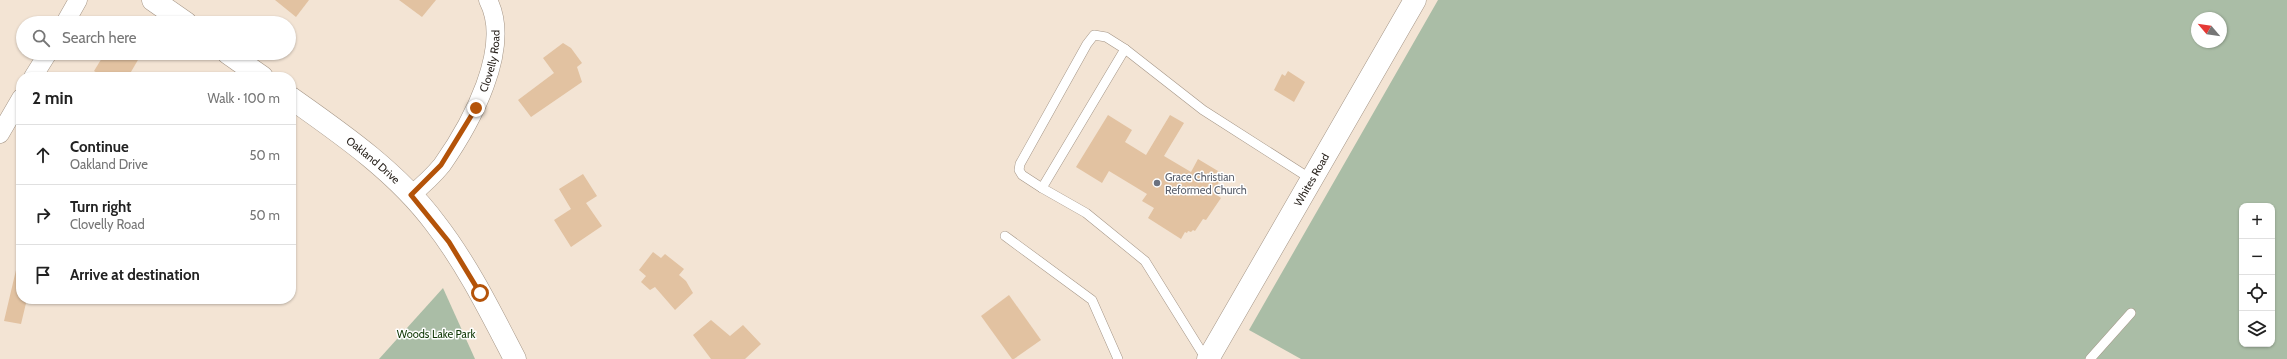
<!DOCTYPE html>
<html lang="en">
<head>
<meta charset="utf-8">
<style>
  :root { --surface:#fff; --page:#f2f2f2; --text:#222; --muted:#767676; --line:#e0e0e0 }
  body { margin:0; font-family:Cabin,sans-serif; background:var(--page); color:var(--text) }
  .controls { position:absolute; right:12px; bottom:12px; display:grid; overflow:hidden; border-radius:8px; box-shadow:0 1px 3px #0004 }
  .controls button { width:36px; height:36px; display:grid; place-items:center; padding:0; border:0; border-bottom:1px solid var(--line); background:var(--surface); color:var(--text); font:20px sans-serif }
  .compass { position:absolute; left:2191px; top:12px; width:36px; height:36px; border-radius:50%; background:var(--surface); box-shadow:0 1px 3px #0004; rotate:299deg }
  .stop { position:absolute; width:12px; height:12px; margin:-9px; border:3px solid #b45309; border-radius:50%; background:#fff }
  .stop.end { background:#b45309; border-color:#fff; box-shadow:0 1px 4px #0008 }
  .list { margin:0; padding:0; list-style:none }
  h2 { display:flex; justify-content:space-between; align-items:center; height:52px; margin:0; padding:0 16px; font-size:17px }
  h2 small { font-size:13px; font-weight:400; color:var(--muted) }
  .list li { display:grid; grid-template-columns:26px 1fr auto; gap:12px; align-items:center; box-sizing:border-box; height:60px; padding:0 16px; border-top:1px solid var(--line) }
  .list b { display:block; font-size:15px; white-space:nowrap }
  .list p { margin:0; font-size:13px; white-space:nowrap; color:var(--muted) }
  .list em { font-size:13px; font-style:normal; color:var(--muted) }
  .icon { flex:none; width:22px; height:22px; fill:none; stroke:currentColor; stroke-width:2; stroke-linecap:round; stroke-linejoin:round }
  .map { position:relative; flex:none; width:2287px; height:359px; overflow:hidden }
  .search { position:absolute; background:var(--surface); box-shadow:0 1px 3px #0004; left:16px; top:16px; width:280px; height:44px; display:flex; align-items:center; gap:10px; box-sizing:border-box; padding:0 14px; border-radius:22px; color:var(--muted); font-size:15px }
  .panel { position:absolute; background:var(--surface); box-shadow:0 1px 3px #0004; left:16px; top:72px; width:280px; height:232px; border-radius:16px }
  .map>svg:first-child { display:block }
  .green { fill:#aabda6; fill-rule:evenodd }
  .building { fill:#e2c2a1 }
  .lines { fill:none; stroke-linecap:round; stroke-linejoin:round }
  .service-casing { stroke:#a49586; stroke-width:10 }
  .minor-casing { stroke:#a49586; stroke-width:19 }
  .tertiary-casing { stroke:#a49586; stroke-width:23 }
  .secondary-casing { stroke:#a49586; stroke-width:23 }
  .service { stroke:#fff; stroke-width:9 }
  .minor { stroke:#fff; stroke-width:18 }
  .tertiary { stroke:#fff; stroke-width:22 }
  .secondary { stroke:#fff; stroke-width:22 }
  .route { stroke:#b45309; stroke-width:5 }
  .worship-dot { fill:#6b7280; stroke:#fff; stroke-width:1.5 }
  .labels { text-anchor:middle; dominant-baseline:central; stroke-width:3; stroke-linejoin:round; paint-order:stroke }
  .street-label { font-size:11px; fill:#2c2620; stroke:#fff }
  .worship-label { font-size:11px; fill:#5b616d; stroke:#fff; text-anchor:start }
  .park-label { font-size:11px; fill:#103806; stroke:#fff }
</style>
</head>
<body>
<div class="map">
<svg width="2287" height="359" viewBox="0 0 2287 359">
  <rect width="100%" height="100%" fill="#f3e4d4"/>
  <g class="green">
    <path d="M1438,0H2287V359H1301L1249,330ZM2197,18H2221V42H2197ZM2242,206H2272V344H2242Z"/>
    <path d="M443,288L475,359H379Z"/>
  </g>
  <g class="building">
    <path d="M275,0H309L296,17Z"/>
    <path d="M399,0H436L422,17Z"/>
    <path d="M563,43L571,48L582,63L577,67L582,82L531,117L518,100L554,73L543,58Z"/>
    <path d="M105,53H142L128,77H104L94,71Z"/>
    <path d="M1288,71L1305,82L1294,102L1274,90L1282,74L1285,76Z"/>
    <path d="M1108,115L1132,130L1125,142L1146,155L1170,115L1184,123L1164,156L1191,172L1198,159L1218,171L1215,175L1219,178L1217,195L1221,198L1206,220L1203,219L1195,231L1193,230L1191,232L1188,231L1187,233L1185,232L1181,239L1148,218L1154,208L1142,201L1147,194L1109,171L1102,183L1076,167Z"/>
    <path d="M583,174L597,196L586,203L602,226L571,247L554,220L571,209L559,189Z"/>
    <path d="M653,252L661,258L665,254L684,269L679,275L686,281L693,293L675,310L655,287L650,290L641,282L646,276L639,270Z"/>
    <path d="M16,270H21V299H27L21,324L4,321Z"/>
    <path d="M1009,295L1041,340L1014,359H1012L981,316Z"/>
    <path d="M711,320L730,336L743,325L761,344L745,359H711L693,335Z"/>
  </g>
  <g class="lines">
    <defs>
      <g id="service">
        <path d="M1042,188L1125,49"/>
        <path d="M1005,236L1092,300L1118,359"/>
        <path d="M1206,359L1145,261L1086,213L1042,188L1022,175L1019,170L1020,164L1087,44L1094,35L1106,37L1125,49L1203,110L1311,179"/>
        <path d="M2090,359L2131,313"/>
      </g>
      <g id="minor">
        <path d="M65,23L78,0"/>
        <path d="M33,77L48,53"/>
        <path d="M0,134L21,98"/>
        <path id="s1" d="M411,195C422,186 433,176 442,165C470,125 513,48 488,0"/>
      </g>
      <g id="tertiary">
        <path id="s2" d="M1208,359L1415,0"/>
      </g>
      <g id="secondary">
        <path d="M153,0L186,23"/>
        <path d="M228,53L262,77"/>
        <path id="s3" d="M291,98C342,134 397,172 435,223C467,264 491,313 515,359"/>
      </g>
    </defs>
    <use href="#service" class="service-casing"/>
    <use href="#minor" class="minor-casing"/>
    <use href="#tertiary" class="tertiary-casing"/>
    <use href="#secondary" class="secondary-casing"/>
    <use href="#service" class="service"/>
    <use href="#minor" class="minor"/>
    <use href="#tertiary" class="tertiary"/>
    <use href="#secondary" class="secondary"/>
  </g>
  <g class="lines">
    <path class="route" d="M476,108L441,165L411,195L449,242L480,293"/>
  </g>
  <circle class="worship-dot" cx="1157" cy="183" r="4"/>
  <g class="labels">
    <g class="street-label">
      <text stroke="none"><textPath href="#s1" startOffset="159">Clovelly Road</textPath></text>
      <text stroke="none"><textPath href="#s3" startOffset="103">Oakland Drive</textPath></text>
      <text stroke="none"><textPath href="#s2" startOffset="207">Whites Road</textPath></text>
    </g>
    <g class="worship-label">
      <text x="1165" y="177">Grace Christian<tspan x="1165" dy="13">Reformed Church</tspan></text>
    </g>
    <g class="park-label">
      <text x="436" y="334">Woods Lake Park</text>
    </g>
  </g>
</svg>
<div class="controls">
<button>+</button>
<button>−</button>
<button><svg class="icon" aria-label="locate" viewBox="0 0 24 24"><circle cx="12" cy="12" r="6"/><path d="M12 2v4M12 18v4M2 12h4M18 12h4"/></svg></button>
<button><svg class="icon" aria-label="layers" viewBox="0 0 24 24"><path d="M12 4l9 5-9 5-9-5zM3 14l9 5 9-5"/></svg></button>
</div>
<svg class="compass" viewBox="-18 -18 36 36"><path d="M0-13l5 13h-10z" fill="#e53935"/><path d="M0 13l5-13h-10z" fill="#767676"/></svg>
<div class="stop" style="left:480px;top:293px"></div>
<div class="stop end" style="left:476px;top:108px"></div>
<div class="search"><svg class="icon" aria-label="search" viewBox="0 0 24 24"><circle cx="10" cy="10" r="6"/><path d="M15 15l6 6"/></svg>Search here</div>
<section class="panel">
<h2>2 min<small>Walk · 100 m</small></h2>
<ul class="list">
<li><svg class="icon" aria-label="ahead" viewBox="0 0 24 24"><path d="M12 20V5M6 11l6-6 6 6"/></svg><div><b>Continue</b><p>Oakland Drive</p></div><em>50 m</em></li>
<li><svg class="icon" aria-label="right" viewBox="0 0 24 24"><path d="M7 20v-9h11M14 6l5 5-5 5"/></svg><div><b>Turn right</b><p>Clovelly Road</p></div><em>50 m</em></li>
<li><svg class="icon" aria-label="arrive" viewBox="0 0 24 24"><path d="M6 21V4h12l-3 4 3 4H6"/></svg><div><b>Arrive at destination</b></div></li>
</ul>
</section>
</div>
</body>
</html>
